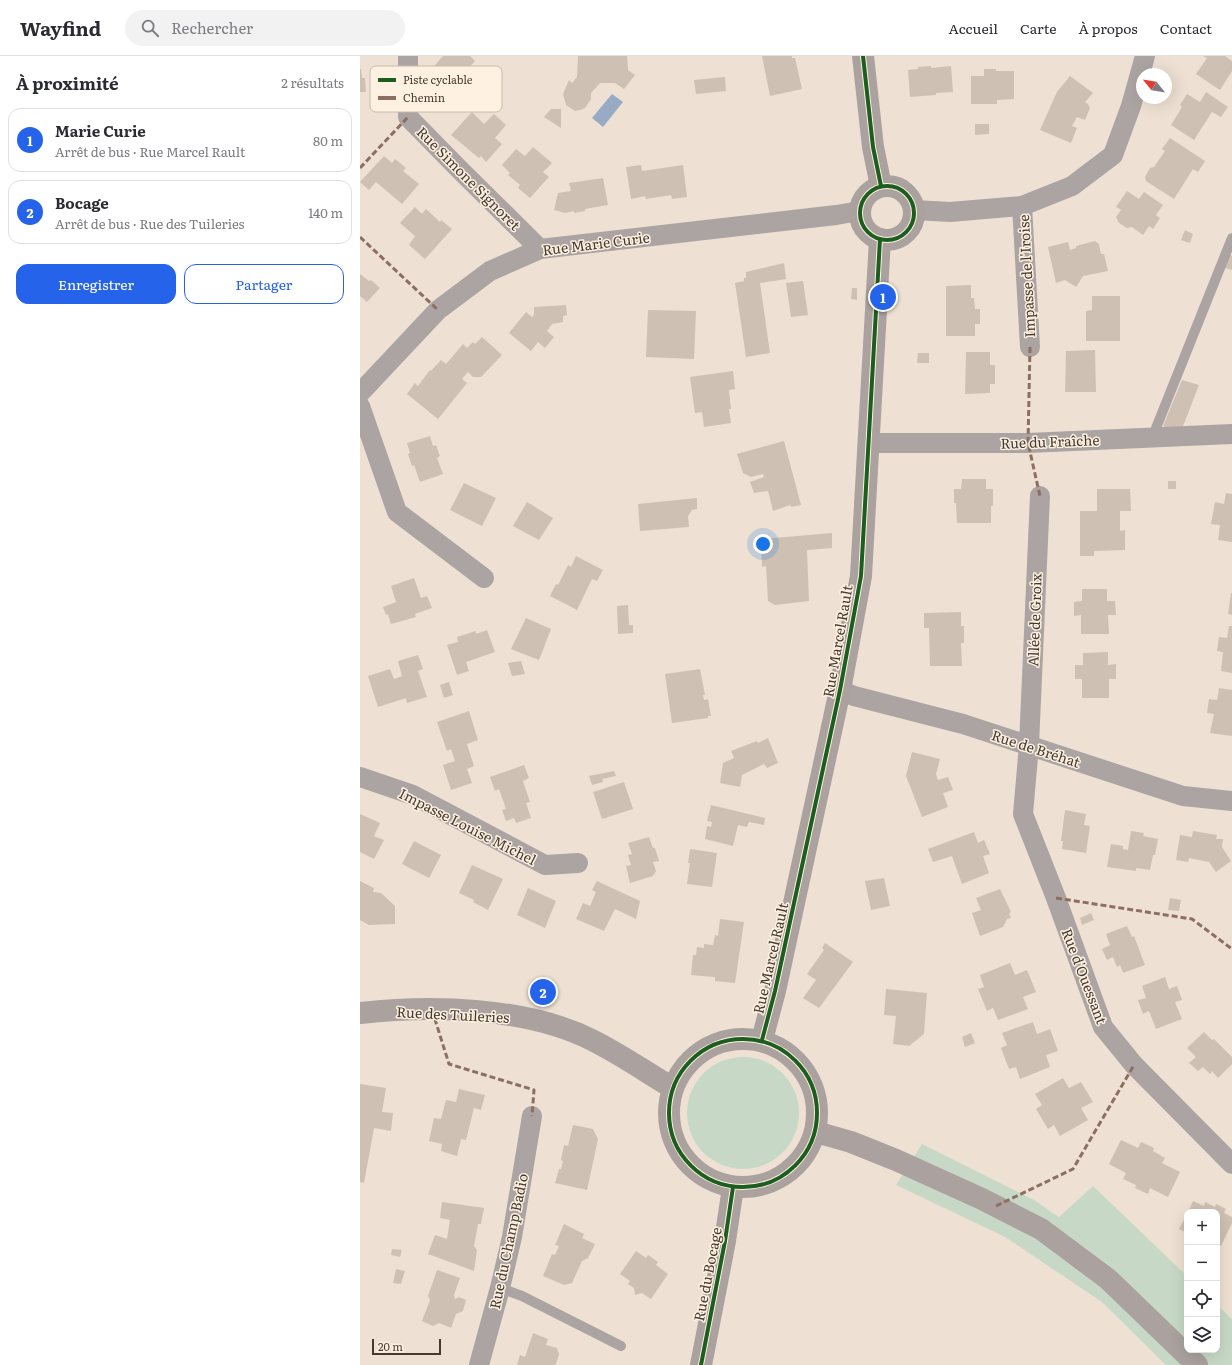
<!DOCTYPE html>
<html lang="fr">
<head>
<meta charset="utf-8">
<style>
  :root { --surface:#fff; --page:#f2f2f3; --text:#2b2b33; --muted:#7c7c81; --line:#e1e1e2; --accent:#2563eb }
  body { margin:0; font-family:Literata,serif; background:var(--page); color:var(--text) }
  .controls { position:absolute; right:12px; bottom:12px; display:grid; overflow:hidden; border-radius:8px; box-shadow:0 4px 16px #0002 }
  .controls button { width:36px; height:36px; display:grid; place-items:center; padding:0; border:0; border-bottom:1px solid var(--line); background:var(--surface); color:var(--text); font:20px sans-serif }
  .compass { position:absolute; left:776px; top:12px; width:36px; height:36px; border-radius:50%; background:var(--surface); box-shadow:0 4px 16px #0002; rotate:300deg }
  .scale { position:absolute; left:12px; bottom:10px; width:69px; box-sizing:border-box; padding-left:4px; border:2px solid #443b30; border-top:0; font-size:11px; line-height:14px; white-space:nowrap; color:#443b30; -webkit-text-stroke:3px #fff1e1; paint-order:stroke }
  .you { position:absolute; left:403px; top:488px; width:14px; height:14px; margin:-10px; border:3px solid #fff; border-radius:50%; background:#1a73e8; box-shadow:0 0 0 6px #1a73e833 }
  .badge { display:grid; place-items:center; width:26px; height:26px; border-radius:50%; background:var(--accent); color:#fff; font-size:13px; font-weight:700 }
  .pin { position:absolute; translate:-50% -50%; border:2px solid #fff; box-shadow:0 1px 4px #0006 }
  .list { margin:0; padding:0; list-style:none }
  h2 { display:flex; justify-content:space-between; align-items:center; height:52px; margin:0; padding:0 16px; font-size:17px }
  h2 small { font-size:13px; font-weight:400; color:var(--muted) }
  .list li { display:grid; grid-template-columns:26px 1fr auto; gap:12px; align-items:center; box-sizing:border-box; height:64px; margin:0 8px 8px; padding:0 8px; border:1px solid var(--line); border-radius:12px }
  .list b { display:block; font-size:15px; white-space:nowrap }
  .list p { margin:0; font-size:13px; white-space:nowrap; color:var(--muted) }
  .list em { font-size:13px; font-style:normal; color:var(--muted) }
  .actions { display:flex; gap:8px; padding:12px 16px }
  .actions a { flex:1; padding:9px 0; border:1px solid var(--accent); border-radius:12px; text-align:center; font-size:14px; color:var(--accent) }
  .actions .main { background:var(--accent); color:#fff }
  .icon { flex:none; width:22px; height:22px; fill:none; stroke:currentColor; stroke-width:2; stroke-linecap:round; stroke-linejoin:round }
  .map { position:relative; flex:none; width:872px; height:1309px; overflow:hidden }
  header { display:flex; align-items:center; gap:24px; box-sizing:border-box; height:56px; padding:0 20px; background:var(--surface); border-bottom:1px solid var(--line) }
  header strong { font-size:19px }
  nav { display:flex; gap:22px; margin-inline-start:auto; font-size:14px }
  .search { width:280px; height:36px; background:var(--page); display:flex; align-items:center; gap:10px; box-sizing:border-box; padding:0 14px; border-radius:22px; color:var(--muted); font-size:15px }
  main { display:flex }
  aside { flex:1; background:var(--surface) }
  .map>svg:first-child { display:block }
  .green { fill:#c7d9c6 }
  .water { fill:#97acc4 }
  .building { fill:#cec1b3 }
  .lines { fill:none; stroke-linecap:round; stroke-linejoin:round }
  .lane { stroke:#aba4a3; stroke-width:10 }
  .street { stroke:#aba4a3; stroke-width:20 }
  .secondary { stroke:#aba29f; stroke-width:22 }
  .quiet { stroke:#8d6e63; stroke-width:3; stroke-dasharray:6 3; stroke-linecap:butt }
  .cycleway-casing { stroke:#fff1e1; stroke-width:6 }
  .cycleway { stroke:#1b5e20; stroke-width:4 }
  .labels { text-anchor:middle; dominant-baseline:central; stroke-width:3; stroke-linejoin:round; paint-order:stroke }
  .street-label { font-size:14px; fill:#443b30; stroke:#fff1e1 }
  .key { fill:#fff1e1; stroke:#c7baac; stroke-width:1 }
  .key-label { font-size:11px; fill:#443b30 }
</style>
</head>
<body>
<header>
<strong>Wayfind</strong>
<div class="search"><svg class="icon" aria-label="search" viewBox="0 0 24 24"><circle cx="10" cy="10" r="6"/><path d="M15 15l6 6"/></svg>Rechercher</div>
<nav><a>Accueil</a><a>Carte</a><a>À propos</a><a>Contact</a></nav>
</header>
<main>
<aside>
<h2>À proximité<small>2 résultats</small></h2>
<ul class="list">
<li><span class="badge">1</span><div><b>Marie Curie</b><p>Arrêt de bus · Rue Marcel Rault</p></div><em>80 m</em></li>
<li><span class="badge">2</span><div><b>Bocage</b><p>Arrêt de bus · Rue des Tuileries</p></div><em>140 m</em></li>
</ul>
<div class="actions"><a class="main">Enregistrer</a><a>Partager</a></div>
</aside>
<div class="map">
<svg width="872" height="1309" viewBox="0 0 872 1309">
  <rect width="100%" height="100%" fill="#eee1d3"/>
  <g class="green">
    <circle cx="383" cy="1057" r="56"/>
    <path d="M562,1088L674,1144L699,1161L733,1130L827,1220V1294H857V1249L872,1263V1309H806L742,1246L645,1181L536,1129Z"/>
  </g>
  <path class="water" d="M252,38L263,46L243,71L232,62Z"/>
  <g class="building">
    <path d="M83,0H110L115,5L86,36L67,18Z"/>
    <path d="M218,0H267L268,14L275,19L264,33L255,27H240L231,37V43L225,52L220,54L215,55L206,49L203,38L209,24L212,27L217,21Z"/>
    <path d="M402,0H432V2H435L442,33L410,40Z"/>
    <path d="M843,0H865L872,5V15L860,34L836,18L847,2Z"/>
    <path d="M571,10V12L591,10L593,36L576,37V39L550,41L548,14L558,13V11Z"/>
    <path d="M0,13H1L2,22H5L6,36H0Z"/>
    <path d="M624,13H636V15H654V43L637,44V48H611V20H624Z"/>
    <path d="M710,20L733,37L725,46L728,48L730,52L725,64L717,61L712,70L717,72L711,87L680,74L697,36Z"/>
    <path d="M365,21L366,35L336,38L334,24Z"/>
    <path d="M846,36L868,51L861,61L852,56L834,84L811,69L822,51L820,49L827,38L840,46Z"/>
    <path d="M191,53H201V72L184,61Z"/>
    <path d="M112,56L124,68L134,58L146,69L135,82L142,88L126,106L121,100L119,102L91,79Z"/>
    <path d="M615,68H629V78L615,79Z"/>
    <path d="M810,82L845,105L838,116L833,113L814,143L786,125L785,121L790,112L794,111L805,95L802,93Z"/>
    <path d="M173,91L192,107L183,116L189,121L170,142L158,132L160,129L148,119L150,117L142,109L156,93L165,100Z"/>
    <path d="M24,100L32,107L35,103L46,112L43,115L59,128L42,148L16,126L9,134L0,126Z"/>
    <path d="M281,109L282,115L323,109L327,141L312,143L311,139L286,143L285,140L271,143L266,111Z"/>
    <path d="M243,122L248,149L225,153V155L214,157V155L205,157L194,154L198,137L211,135L209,127Z"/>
    <path d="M767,135L779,143L784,136L803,149L796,159L800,162L793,173L789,170L783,179L772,171L767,172L759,167L756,161L761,154L756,151Z"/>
    <path d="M55,151L62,158L66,153L80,166L81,164L92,173L65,203L49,189L55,180L40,167Z"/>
    <path d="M825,174L833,178L830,187L821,184Z"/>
    <path d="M735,185L739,188L741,198H744L748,215L723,220L716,231L705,224L696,227L688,191L708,186L710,194L716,192V190Z"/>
    <path d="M869,198L872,200V214L865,212Z"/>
    <path d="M424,207L426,223L400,227L410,297L386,301L375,227L384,225V222H386V216Z"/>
    <path d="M0,218L9,225L11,224L20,232L7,246L0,240Z"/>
    <path d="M443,225L448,259L431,261L426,227Z"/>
    <path d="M611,229V242H614L615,253H620V268H615V280H586V230Z"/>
    <path d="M492,232H497V244L491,243Z"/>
    <path d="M732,240H760V285H726V255L732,254Z"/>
    <path d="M206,249L207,259L203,260V266L192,268L187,275L194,281L185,292L178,286L171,295L149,277L166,256L172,261L174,259V251Z"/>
    <path d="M288,254L336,255L334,303L286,301Z"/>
    <path d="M122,281L142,299L121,321H113L108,316L102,323L107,327L78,363L47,338L55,327L58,330L70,314L71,315L81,304L86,308L103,288L107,292L113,286L115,288Z"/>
    <path d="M735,294L736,336H705L706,295Z"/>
    <path d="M606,296H630V309H635V328H630V337L605,338Z"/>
    <path d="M558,297H569V307H557Z"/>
    <path d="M373,315L375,333L369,334L371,353H369L371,367L344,371L342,356L335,357L330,321Z"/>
    <path d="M822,324L839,329L820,378L803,370Z"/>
    <path d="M70,380L73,390L76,389L80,400L77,402L83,418L60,426L54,409L52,410L48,398L50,397L47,387Z"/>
    <path d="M424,385L441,449L431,451L430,449L413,455L408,435L394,437L390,426L404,421L403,418L391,421L383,417L377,398Z"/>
    <path d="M602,423H626V433H633V450H631V467H597L596,447H594V433H601Z"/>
    <rect x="808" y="425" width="8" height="8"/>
    <path d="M104,427L136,442L122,470L90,454Z"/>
    <path d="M737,433H770L771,455H760V475L765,474V494L734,495V500H720V455H737Z"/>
    <path d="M866,437L872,438V486L858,484L860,469L851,468L855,446L864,448Z"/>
    <path d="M337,442V453L332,454L328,460L329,471L280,475L278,448Z"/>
    <path d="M167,446L193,462L179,484L153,470Z"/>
    <path d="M472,477V492L447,494L449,545L415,549L408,545L406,510L402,511L401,483Z"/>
    <path d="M216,500L243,514L237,525L232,523L217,554L190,540L196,528L198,529L208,509L211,511Z"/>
    <path d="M54,522L61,542L67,540L72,552L55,558L56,561L31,568L28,558L26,559L23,551L36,546L31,530Z"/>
    <path d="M722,533H747V545H755L756,559H748L749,578H721V559L714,560V546L722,545Z"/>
    <path d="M871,537H872V559L868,558Z"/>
    <path d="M268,549L269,569H273V577L258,578L257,550Z"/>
    <path d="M601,556V570H604V587H601L602,610H570L569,572H564V557Z"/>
    <path d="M166,562L191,573L179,604L151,593Z"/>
    <path d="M869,570H872V617L861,615L863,596L857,595L859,581L867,582Z"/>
    <path d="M127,574L135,596L106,606L109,615L97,619L87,589L98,586L97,581L116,575V578Z"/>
    <path d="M748,596V609L756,608V623H749V642H722V623H715V609H723V597Z"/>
    <path d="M58,599L63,613L58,615L67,641L47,647L46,642L18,651L8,620L30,613L34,623L42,620L38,605Z"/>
    <path d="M161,605L165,618L152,620L148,607Z"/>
    <path d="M340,613L345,639H343L344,644L348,643L351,660H348V662L312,667L305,618Z"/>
    <path d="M89,626L93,639L84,642L80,629Z"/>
    <path d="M859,632L872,634V680L850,677L854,658L847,657L849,643L857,644Z"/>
    <path d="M109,655L118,684L107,688L114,710L107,713L112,727L91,734L83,709L95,705L91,693L87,695L77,666Z"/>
    <path d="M408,682L418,707L407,712L404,708L382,719L380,731L360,727L363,707L374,702L371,695L397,685L398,687Z"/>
    <path d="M552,696L580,703L576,718L578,724L588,721L593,734L583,737L588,751L562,761L546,720Z"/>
    <path d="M164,709L169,722L163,725L170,746L166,747L171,762L156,767L154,762L146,765L142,754L146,753L139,733L135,735L130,721Z"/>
    <path d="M254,715L256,720L242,723L243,726L232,729L229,720Z"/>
    <path d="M264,726L273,753L242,763L233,736Z"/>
    <path d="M351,749L405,762L404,769L389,766L387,771L378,769L373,790L345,783L347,770L351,771L352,766L347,765Z"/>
    <path d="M705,754L726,758L724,769L730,770L726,797L702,793L703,785H701Z"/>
    <path d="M0,758L20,767L14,780L24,784L14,803L0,796Z"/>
    <path d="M771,775L784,777L783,780L798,783L795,799H793L790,814L776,812V815L747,811L751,788L763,790V793L768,794Z"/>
    <path d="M833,775L857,779L856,783H863L862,791L871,805L856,816L849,806L829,802L828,806L816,804L820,779L832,781Z"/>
    <path d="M614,776L618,787L624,784L630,798L623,800L629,817L602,828L592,800L573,806L568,793Z"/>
    <path d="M289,781L293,792H295L299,805L293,806L296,815L293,820L270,827L266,810L271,809L268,799L272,798L268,787Z"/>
    <path d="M54,785L81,799L69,822L42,808Z"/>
    <path d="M330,793L357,797L352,831L327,828L330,807H328Z"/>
    <path d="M112,809L143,823L128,854L113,846L114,844L99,837Z"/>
    <path d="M524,822L530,850L511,854L505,825Z"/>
    <path d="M0,825L14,832L13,836L21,837L35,850V868L9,869L0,864Z"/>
    <path d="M237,825L280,845L276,863L255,853L244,875L216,863L223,847L230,850L236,836L232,834Z"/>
    <path d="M168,832L196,845L185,872L157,859Z"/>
    <path d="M640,833L651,856L649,857L651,862L647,863L643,871L620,880L612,857L621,854L616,842Z"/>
    <path d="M810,842L821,844L819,855L808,854Z"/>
    <path d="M731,857L734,864L722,869L720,862Z"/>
    <path d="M360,863L384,866L375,927L355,925V921H353L331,919L333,899H336L337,891L344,892V888L353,889L355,879L358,880Z"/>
    <path d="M767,870L772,881L774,880L785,909L763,917L760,909L757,911L753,901L747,904L742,893L750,889L746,878Z"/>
    <path d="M465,887L493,906L459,952L443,942L456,924L447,918L464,894L462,892Z"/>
    <path d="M650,907L655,919L667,914L676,936L663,941L668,953L638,964L633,952L627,955L618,933L624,931L620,919Z"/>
    <path d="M805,921L809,933L817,930L822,944L815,946L822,963L796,973L789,955L783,958L778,944L786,942L782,930Z"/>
    <path d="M526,933L567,937L564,978L549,990L533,988L536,960L524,959Z"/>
    <path d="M673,966L677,978L690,973L698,995L686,999L690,1011L660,1023L656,1011L649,1013L641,992L647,989L642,977Z"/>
    <path d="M844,976L852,984L854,983L872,1001V1008L858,1022L852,1015L850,1018L843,1011L838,1015L829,1007L836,1001L827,992Z"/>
    <path d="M611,977L615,987L605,991L602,981Z"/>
    <path d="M703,1022L709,1032L721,1026L733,1046L721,1052L728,1064L700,1080L694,1069L688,1073L676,1053L682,1049L675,1038Z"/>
    <path d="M0,1028L26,1032L22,1056L33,1057L31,1075L14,1072L4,1127L0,1126Z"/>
    <path d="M99,1033L125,1039L121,1054L114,1052L106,1084L101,1083L97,1100L81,1095L82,1088L69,1085L74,1062L81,1063L86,1044L96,1046Z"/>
    <path d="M213,1069L233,1073L238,1083L227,1134L195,1127L199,1113H201L203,1105L201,1104L204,1089L208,1090Z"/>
    <path d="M761,1084L778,1092L781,1086L794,1092L793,1095L805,1102L802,1107L820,1116L808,1141L790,1132L788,1138L775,1132L776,1129L763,1123L766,1117L749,1108Z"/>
    <path d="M833,1145L844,1150L845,1146L855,1151L856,1148L866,1153L864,1157L872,1161V1167L861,1190L857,1188V1156H828Z"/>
    <path d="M82,1146L124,1152L121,1168H118L114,1190L117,1194L114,1215L68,1198L75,1179L87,1183L90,1164L80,1162Z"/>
    <path d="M827,1158V1177L819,1173Z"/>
    <path d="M204,1168L224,1178L222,1182L235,1188L228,1202L222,1205L212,1227L204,1229L183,1220L192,1198L195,1199L199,1190L195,1189Z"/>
    <path d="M32,1193L42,1194L40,1201L31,1199Z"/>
    <path d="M276,1195L286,1202L288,1199L298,1206L296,1209L308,1218L291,1243L282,1237L275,1239L274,1232L268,1228L270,1225L260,1218Z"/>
    <path d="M36,1213L45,1215L41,1228L33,1227Z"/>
    <path d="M77,1214L100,1222L94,1239L95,1243L99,1241L106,1244L103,1255L96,1258L91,1272L79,1267L73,1270L62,1265L70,1244L68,1240Z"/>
    <path d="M173,1277L188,1283L186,1289L197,1292L199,1298L196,1308L194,1309H157L160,1299L165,1301Z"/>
  </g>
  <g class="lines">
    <g class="lane">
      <path d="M792,382L872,182"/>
      <path d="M140,1232L162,1240L261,1290"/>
    </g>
    <g class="street">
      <path d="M48,0V61L101,115L180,193"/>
      <path d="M662,150L670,291"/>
      <path d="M554,154L590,156L662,150L712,130L753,99L771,50L785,0"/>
      <path d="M0,337L78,254L130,215L180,193L476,159L500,155"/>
      <path d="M0,350L37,456L124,522"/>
      <path d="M508,387H668L872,378"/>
      <path d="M680,440L669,689L663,758L696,842L743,971L774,1009L872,1108"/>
      <path d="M480,634L494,640L603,668L823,740L872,745"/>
      <path d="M0,721L53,739L185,809L218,807"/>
      <path d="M119,1309L140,1232L152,1181L172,1060"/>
    </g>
    <g class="secondary">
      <path d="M503,0L513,91L521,130"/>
      <circle cx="527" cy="157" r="27"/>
      <path d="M0,957C72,949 166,951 232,984C260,998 286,1016 313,1032"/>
      <circle cx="383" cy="1057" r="74"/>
      <path d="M402,984L415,935L480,634L501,520L520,183"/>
      <path d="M456,1076L491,1086L536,1104L622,1143L681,1173L748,1223L837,1309"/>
      <path d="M341,1309L365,1185L373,1131"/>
    </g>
    <g class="quiet">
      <path d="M0,112L48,61"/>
      <path d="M0,181L78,254"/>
      <path d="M670,291L668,387L680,440"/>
      <path d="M696,842L832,863L872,893"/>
      <path d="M72,954L89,1008L174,1034L172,1060"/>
      <path d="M636,1150L713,1113L774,1009"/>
    </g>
    <defs>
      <g id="cycleway">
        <path d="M503,0L513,91L521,130"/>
        <circle cx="527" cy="157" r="27"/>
        <circle cx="383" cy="1057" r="74"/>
        <path d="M402,984L415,935L480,634L501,520L520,183"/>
        <path d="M341,1309L365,1185L373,1131"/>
      </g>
    </defs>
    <use href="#cycleway" class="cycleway-casing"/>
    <use href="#cycleway" class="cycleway"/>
  </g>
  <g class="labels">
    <g class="street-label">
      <text transform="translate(109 122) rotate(45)">Rue Simone Signoret</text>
      <text transform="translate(236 187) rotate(-7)">Rue Marie Curie</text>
      <text transform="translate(666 220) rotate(-93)">Impasse de l'Iroise</text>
      <text transform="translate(690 385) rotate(-2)">Rue du Fraîche</text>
      <text transform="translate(674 564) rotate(-88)">Allée de Groix</text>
      <text transform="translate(477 585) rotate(-80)">Rue Marcel Rault</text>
      <text transform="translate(676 692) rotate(18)">Rue de Bréhat</text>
      <text transform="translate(108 770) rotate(27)">Impasse Louise Michel</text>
      <text transform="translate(410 902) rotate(-77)">Rue Marcel Rault</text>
      <text transform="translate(725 920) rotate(69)">Rue d'Ouessant</text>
      <text transform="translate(93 958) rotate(3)">Rue des Tuileries</text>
      <text transform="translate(148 1185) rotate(-78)">Rue du Champ Badio</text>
      <text transform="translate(347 1218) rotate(-79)">Rue du Bocage</text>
    </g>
  </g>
  <rect x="10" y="10" width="132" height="46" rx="6" class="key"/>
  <rect x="18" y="22" width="18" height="4" fill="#1b5e20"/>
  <rect x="18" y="40" width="18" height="4" fill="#8d6e63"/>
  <g class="key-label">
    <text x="43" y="28">Piste cyclable</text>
    <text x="43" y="46">Chemin</text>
  </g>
</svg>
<div class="controls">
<button>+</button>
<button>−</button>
<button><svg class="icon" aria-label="locate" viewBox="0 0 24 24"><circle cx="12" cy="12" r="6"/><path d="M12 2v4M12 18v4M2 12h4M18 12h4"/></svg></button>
<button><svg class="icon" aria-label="layers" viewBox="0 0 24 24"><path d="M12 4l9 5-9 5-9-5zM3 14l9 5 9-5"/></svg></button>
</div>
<svg class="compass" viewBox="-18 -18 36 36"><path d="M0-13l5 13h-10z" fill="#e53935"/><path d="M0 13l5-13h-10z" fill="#7c7c81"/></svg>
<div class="scale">20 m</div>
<div class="you"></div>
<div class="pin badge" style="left:523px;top:241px">1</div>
<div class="pin badge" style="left:183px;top:936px">2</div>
</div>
</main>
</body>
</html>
